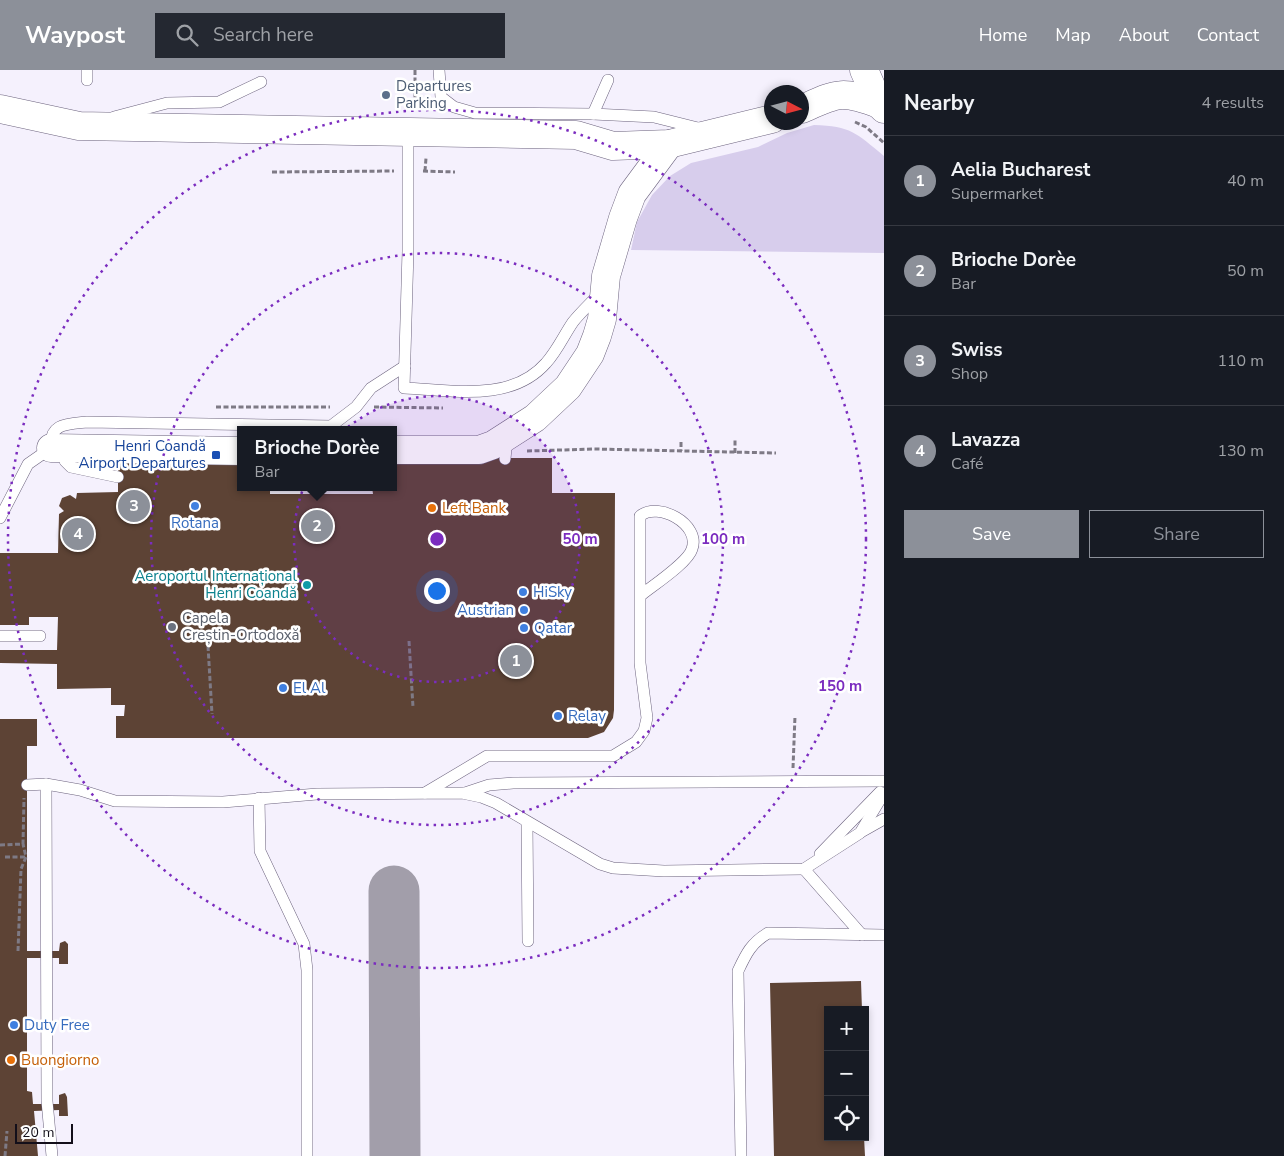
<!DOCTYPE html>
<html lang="en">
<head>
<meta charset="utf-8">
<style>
  :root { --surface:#171b24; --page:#242831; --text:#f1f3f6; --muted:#9ea1a6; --line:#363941; --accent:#8c9099 }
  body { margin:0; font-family:"Nunito Sans",sans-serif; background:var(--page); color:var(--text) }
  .controls { position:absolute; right:15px; bottom:15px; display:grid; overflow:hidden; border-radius:0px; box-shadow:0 2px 8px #0003 }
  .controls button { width:45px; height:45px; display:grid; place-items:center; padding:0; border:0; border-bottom:1px solid var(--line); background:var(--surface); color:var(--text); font:25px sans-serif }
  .compass { position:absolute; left:764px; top:15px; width:45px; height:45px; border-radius:50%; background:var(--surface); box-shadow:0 2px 8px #0003; rotate:96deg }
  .scale { position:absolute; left:15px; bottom:12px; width:58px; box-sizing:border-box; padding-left:5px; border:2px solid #130f1a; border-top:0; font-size:14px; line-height:18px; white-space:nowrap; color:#130f1a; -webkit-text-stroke:4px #fff; paint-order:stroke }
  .you { position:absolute; left:436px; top:520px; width:18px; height:18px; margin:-12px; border:4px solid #fff; border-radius:50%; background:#1a73e8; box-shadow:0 0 0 8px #1a73e833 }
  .badge { display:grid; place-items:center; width:32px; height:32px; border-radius:50%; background:var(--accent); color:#fff; font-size:16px; font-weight:700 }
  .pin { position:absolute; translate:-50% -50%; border:2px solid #fff; box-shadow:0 1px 5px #0006 }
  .popup { position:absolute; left:237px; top:356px; width:160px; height:65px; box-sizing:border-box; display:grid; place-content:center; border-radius:0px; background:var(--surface); filter:drop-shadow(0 1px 4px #0005); font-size:16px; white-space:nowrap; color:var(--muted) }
  .popup b { font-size:19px; color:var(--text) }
  .popup::after { content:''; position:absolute; left:50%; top:100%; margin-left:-10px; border:10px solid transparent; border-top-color:var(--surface) }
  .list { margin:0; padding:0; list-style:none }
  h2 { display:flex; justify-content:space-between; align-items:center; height:65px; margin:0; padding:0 20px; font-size:21px }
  h2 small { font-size:16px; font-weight:400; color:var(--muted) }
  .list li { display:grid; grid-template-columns:32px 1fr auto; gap:15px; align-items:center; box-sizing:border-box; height:90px; padding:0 20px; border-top:1px solid var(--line) }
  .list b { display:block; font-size:19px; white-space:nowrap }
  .list p { margin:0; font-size:16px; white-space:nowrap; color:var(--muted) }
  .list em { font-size:16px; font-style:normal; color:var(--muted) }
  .actions { display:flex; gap:10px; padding:15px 20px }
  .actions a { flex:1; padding:11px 0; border:1px solid var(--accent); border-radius:0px; text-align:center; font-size:18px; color:var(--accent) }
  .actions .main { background:var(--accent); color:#fff }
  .icon { flex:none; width:28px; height:28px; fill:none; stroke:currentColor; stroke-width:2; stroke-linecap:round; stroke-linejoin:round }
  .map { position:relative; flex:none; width:884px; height:1086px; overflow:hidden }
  header { display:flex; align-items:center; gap:30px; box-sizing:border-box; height:70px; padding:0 25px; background:var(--accent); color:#fff }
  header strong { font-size:24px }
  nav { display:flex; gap:28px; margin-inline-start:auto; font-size:18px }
  .search { width:350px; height:45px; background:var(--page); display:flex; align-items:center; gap:12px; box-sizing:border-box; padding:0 18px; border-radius:0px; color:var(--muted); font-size:19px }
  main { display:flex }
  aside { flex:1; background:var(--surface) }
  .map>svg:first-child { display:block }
  .green { fill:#d7cdec }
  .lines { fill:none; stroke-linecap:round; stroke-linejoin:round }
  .taxiway { stroke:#a29eaa; stroke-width:51 }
  .building { fill:#5d4335 }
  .service-casing { stroke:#6c637e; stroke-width:12 }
  .tertiary-casing { stroke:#6c637e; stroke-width:29 }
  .path { stroke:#7e7a85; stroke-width:3; stroke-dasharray:5 2.5; stroke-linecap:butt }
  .service { stroke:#fff; stroke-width:11 }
  .tertiary { stroke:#fff; stroke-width:28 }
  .ring { fill:none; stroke:#7b2cbf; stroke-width:2.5; stroke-dasharray:2.5 5 }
  .service-dot { fill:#5c6f8a; stroke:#fff; stroke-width:2 }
  .transit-dot { fill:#1a4fb4; stroke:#fff; stroke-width:2 }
  .shop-dot { fill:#3f7fe0; stroke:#fff; stroke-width:2 }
  .food-dot { fill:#e8710a; stroke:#fff; stroke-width:2 }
  .culture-dot { fill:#0f9aa8; stroke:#fff; stroke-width:2 }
  .worship-dot { fill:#6b7280; stroke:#fff; stroke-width:2 }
  .labels { text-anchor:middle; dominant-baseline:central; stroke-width:5; stroke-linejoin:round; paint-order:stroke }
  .service-label { font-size:15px; fill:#4e5e75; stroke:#fff; text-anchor:start }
  .transit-label { font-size:15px; fill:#164399; stroke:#fff; text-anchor:end }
  .food-label { font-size:15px; fill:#c56008; stroke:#fff; text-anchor:start }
  .shop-label { font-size:15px; fill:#366cbe; stroke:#fff; text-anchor:start }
  .culture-label { font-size:15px; fill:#0d838f; stroke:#fff; text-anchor:end }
  .worship-label { font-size:15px; fill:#5b616d; stroke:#fff; text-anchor:start }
  .centre { fill:#7b2cbf; stroke:#fff; stroke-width:2.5 }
  .ring-label { font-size:15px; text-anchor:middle; font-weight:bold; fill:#7b2cbf; stroke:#fff; stroke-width:5; stroke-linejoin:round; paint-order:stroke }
</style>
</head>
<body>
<header>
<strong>Waypost</strong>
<div class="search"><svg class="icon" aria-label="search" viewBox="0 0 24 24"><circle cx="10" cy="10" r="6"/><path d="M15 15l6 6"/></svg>Search here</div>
<nav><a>Home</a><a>Map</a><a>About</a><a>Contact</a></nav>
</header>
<main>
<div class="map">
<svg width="884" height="1086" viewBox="0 0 884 1086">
  <rect width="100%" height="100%" fill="#f5f1fd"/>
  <path class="green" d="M814,55C851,56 856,63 884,86V183L631,180L637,152L652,125L670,106L691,93L758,77L787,63Z"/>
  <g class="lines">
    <path class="taxiway" d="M394,821L395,1086"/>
  </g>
  <g class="building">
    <path d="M241,385V417H270V424H373L372,417H393V388H552V423H615L614,640L613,648L604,662L588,668H116V646H124L125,635H111V618L57,619V594L0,593V580H57L58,547H29V555H0V483H58L59,444L64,441L59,436L62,428L70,425L76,429L77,423L118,422V392Z"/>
    <path d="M0,649H37V676H27V881H59L60,873L65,871L68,874V894H59V888H27V1021L32,1022L33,1034H59V1025L65,1023L67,1027L68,1046H59V1040L34,1041L38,1086H0Z"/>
    <path d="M861,911L862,940H828V1067H864L865,1086H774L770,913Z"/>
  </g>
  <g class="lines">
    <defs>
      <g id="service">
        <path d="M439,0L441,27L454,37L475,43L593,44L654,47L702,59"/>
        <path d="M87,10V0"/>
        <path d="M593,44L608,10"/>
        <path d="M114,47L167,33L219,32L261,12"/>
        <path d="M408,63V181L404,318C451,320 511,333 546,293C557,281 564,265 573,252C581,242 591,233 599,224"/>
        <path d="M62,378L65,391L71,397L118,407"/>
        <path d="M505,389L507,368"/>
        <path d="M0,448L28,394L51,378C49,353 67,354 87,352L331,356L356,337L371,318L405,296"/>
        <path d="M0,566H40"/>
        <path d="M46,714L47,1031L52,1086"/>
        <path d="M27,715L46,714L80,720L115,731L223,732L317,724L462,723L481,727L496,733L600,794L613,798L664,801L804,799L860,763L884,723"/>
        <path d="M425,723L487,686H613L636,672L644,661L647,648L640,593V526C652,516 688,493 692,479C701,454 658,431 640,446V526"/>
        <path d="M465,723L489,715L513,713L884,711"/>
        <path d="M259,728L260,781L304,874L307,900V1086"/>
        <path d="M527,752L528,871"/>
        <path d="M861,762L884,749"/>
        <path d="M820,784L880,722"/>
        <path d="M804,799L862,865"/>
        <path d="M741,1086L738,901C746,884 751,873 768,863L884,865"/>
      </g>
      <g id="tertiary">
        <path d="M864,0L879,34L884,39"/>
        <path d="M0,39L79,56L576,65L613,76L669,74L772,49"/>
        <path d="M802,39C838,23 841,20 879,34"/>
        <path d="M51,378L241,381"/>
        <path d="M393,380H479L493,375L535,348L568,317L590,284L597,266L602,249L606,206L623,148L632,124L669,74"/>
      </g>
    </defs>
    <use href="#service" class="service-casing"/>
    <use href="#tertiary" class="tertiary-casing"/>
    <g class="path">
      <path d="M415,0V31L428,32"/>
      <path d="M855,52L866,57L884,73"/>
      <path d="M423,101L455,102"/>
      <path d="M425,101L426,88"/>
      <path d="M272,102L394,101"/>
      <path d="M216,337H330"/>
      <path d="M374,337L443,338"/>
      <path d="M681,372V381"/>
      <path d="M527,381L594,379L776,383"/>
      <path d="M735,383V368"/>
      <path d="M409,571L413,637"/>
      <path d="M208,576L212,644"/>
      <path d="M793,698L795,646"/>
      <path d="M0,775L23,774L24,728"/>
      <path d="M5,787H26"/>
      <path d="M18,881L21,799L26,787L23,774"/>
      <path d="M5,1086L7,1061"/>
    </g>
    <use href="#service" class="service"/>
    <use href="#tertiary" class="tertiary"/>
  </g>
  <circle cx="437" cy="469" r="143" fill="#7b2cbf" fill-opacity=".12"/>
  <g class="ring">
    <circle cx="437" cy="469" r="143"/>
    <circle cx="437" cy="469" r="286"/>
    <circle cx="437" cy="469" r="429"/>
  </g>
  <circle class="service-dot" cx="386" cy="25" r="5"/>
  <rect class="transit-dot" x="211" y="380" width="10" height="10" rx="2.5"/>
  <g class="shop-dot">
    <circle cx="195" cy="436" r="5"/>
    <circle cx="523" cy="522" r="5"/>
    <circle cx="524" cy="540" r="5"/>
    <circle cx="524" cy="558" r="5"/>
    <circle cx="283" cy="618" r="5"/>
    <circle cx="558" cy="646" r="5"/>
    <circle cx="14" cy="955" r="5"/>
  </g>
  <g class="food-dot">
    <circle cx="432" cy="438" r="5"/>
    <circle cx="11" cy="990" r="5"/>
  </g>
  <circle class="culture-dot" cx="307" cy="515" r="5"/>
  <circle class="worship-dot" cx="172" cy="557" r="5"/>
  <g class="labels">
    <g class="service-label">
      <text x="396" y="16">Departures<tspan x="396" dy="17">Parking</tspan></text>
    </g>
    <g class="transit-label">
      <text x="206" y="376">Henri Coandă<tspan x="206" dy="17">Airport Departures</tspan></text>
    </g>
    <g class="food-label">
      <text x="442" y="438">Left Bank</text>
      <text x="21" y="990">Buongiorno</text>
    </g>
    <g class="shop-label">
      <text x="195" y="453" text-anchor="middle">Rotana</text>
      <text x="533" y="522">HiSky</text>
      <text x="514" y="540" text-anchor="end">Austrian</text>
      <text x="534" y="558">Qatar</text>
      <text x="293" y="618">El Al</text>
      <text x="568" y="646">Relay</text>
      <text x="24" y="955">Duty Free</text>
    </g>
    <g class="culture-label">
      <text x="297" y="506">Aeroportul Internațional<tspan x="297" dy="17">Henri Coandă</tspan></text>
    </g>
    <g class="worship-label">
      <text x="182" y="548">Capela<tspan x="182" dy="17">Creștin-Ortodoxă</tspan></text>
    </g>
  </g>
  <circle cx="437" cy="469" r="8" class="centre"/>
  <g class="ring-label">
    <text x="580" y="474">50 m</text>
    <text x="723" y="474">100 m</text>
    <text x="840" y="621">150 m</text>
  </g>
</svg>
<div class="controls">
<button>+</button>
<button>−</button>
<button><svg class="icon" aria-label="locate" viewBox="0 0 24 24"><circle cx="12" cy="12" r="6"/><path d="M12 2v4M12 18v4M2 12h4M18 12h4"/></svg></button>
</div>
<svg class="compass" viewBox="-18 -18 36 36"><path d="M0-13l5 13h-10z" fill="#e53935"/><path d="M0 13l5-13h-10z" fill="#9ea1a6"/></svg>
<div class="scale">20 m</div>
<div class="you"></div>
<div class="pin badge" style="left:516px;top:591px">1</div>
<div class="pin badge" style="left:317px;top:456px">2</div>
<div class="popup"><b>Brioche Dorèe</b>Bar</div>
<div class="pin badge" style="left:134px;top:436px">3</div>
<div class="pin badge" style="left:78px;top:464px">4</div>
</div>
<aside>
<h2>Nearby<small>4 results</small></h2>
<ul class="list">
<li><span class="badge">1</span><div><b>Aelia Bucharest</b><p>Supermarket</p></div><em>40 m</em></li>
<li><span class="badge">2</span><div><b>Brioche Dorèe</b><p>Bar</p></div><em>50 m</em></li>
<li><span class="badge">3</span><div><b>Swiss</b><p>Shop</p></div><em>110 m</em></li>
<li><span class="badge">4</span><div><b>Lavazza</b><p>Café</p></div><em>130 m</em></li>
</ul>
<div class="actions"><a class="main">Save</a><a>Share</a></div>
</aside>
</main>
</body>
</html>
